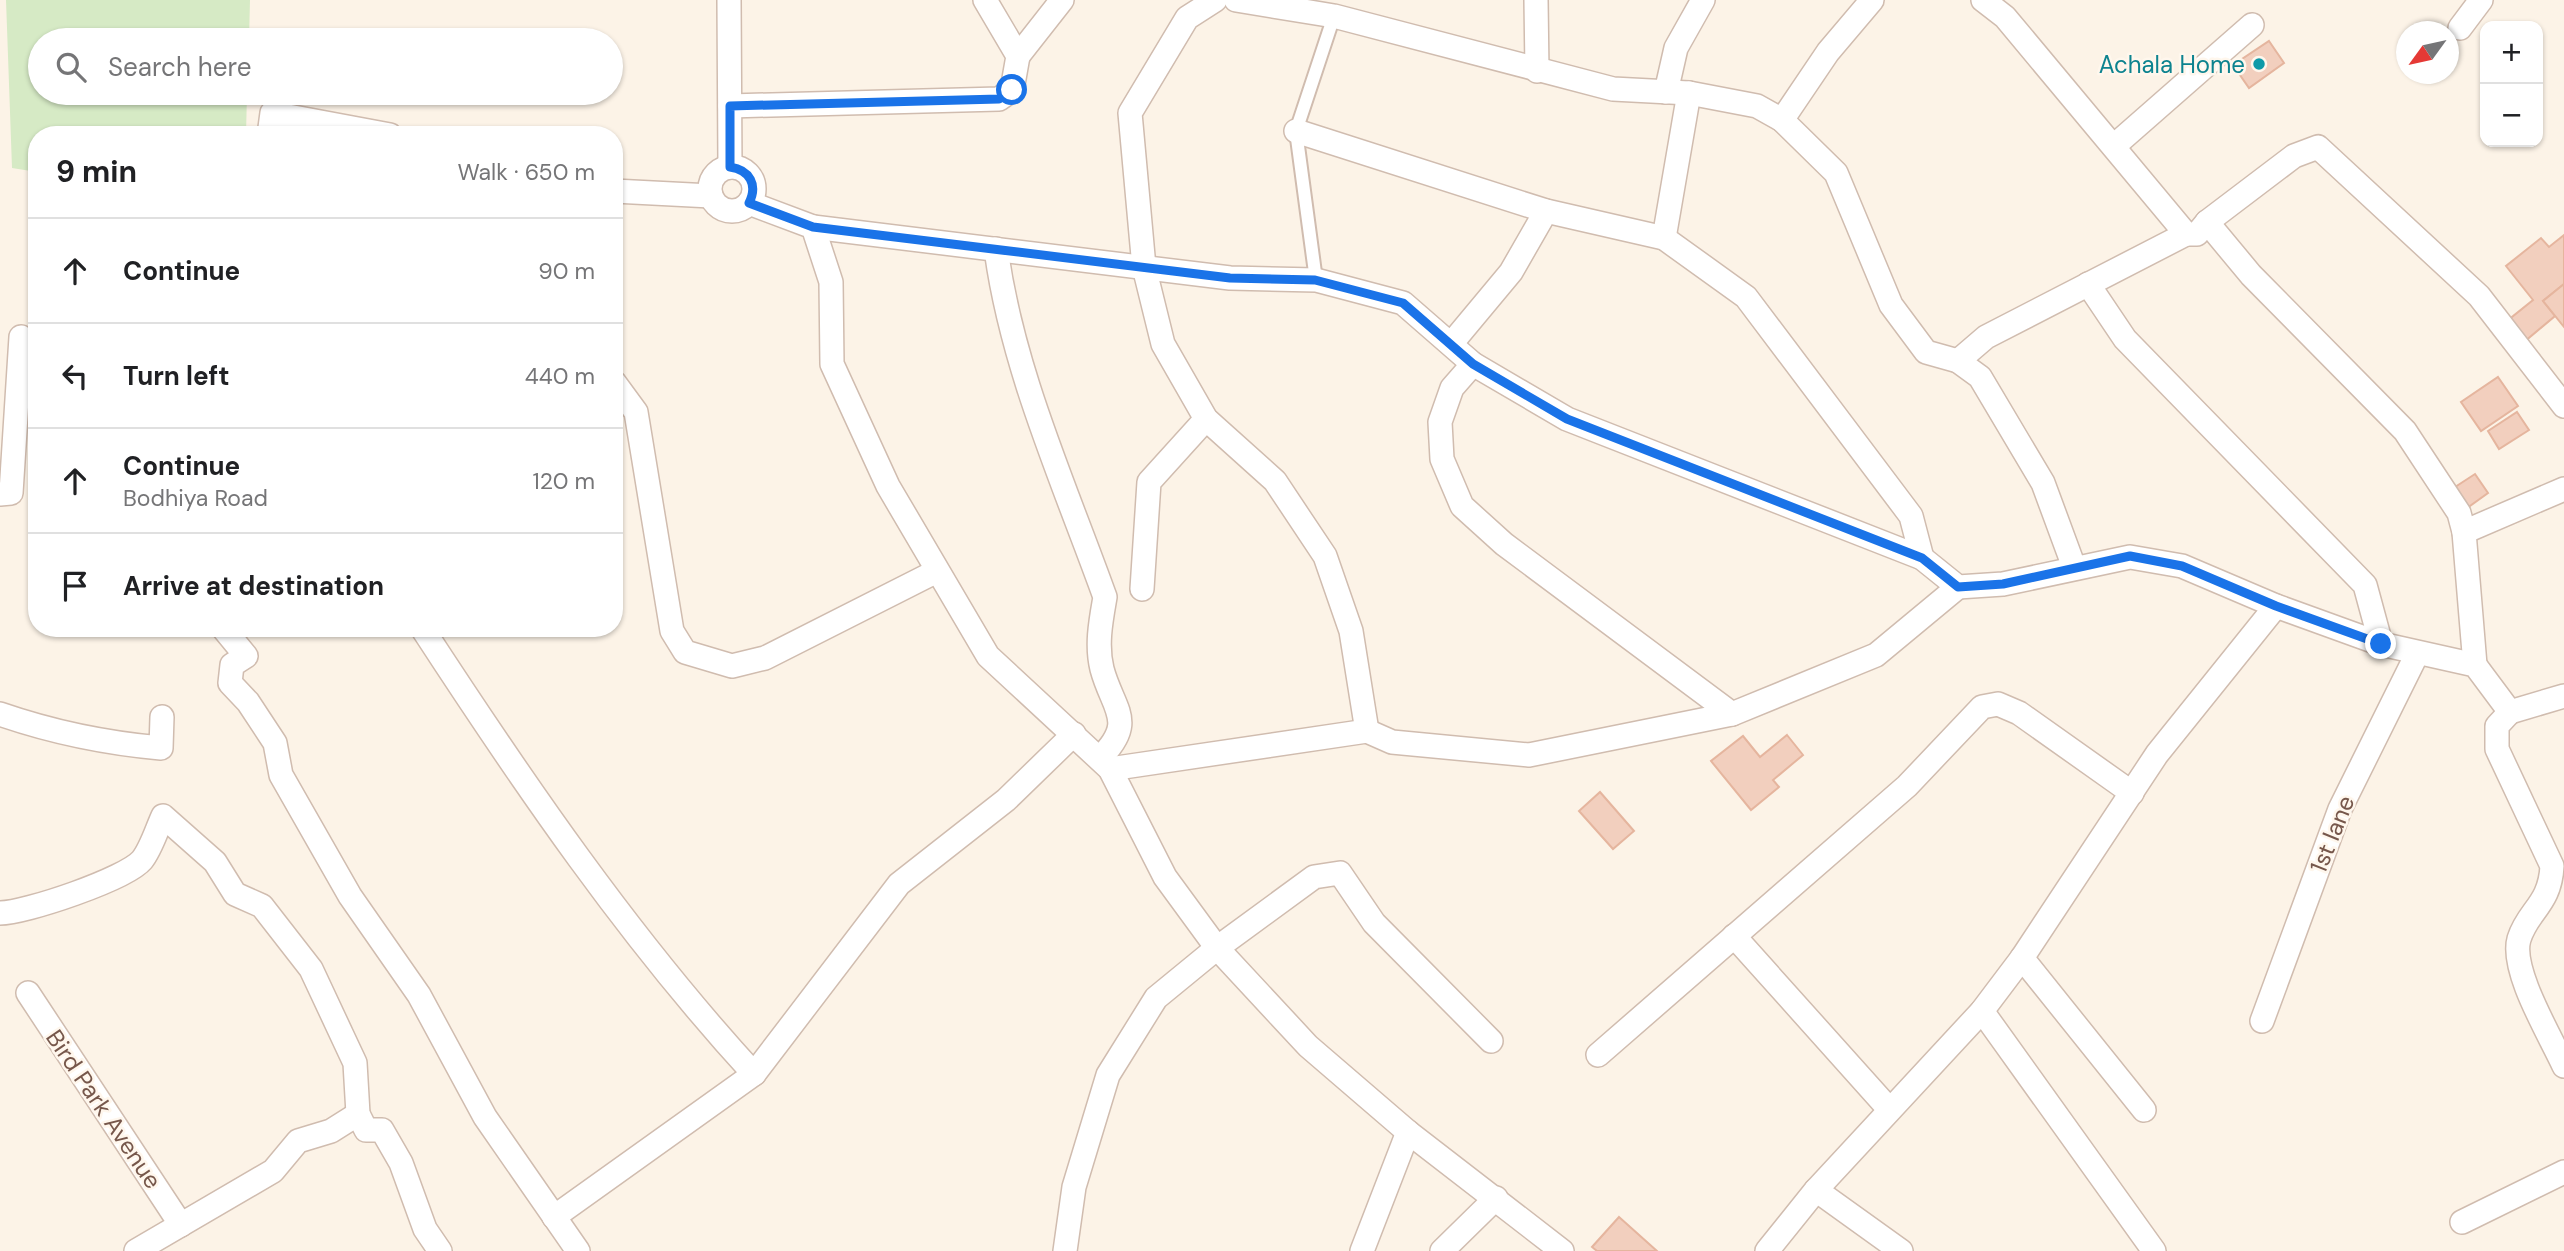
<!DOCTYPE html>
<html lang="en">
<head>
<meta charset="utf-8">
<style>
  :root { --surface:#fff; --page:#f2f2f2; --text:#202124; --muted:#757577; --line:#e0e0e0 }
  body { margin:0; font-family:"DM Sans",sans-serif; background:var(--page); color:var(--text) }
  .controls { position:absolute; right:21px; top:21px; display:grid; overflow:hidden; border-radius:14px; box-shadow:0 2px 5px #0004 }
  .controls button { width:63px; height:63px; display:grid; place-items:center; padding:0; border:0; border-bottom:2px solid var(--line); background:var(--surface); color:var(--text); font:35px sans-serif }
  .compass { position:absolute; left:2396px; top:21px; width:63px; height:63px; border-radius:50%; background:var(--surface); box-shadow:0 2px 5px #0004; rotate:237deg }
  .stop { position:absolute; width:21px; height:21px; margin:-16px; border:5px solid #1a73e8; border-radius:50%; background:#fff }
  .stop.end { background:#1a73e8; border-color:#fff; box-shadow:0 2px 7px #0008 }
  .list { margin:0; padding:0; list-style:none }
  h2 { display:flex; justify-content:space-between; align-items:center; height:91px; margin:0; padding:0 28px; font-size:30px }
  h2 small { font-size:23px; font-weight:400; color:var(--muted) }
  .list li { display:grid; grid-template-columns:46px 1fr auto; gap:21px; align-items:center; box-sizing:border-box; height:105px; padding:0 28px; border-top:2px solid var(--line) }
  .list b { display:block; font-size:26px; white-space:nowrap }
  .list p { margin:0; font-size:23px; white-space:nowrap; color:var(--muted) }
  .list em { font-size:23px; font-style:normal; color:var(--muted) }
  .icon { flex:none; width:38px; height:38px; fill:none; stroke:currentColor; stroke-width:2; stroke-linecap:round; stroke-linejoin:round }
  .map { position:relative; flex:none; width:2564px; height:1251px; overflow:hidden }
  .search { position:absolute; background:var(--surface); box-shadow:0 2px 5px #0004; left:28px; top:28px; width:595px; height:77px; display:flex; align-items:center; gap:18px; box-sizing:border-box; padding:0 24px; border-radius:38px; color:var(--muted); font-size:26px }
  .panel { position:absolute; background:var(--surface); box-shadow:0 2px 5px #0004; left:28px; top:126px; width:595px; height:511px; border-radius:28px }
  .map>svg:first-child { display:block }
  .green { fill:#d6eac5 }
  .building { fill:#f2cfbe; stroke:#e5b59e; stroke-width:2 }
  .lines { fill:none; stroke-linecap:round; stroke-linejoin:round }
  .lane-casing { stroke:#d0bcaf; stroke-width:16 }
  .street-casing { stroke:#d0bcaf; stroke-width:26 }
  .lane { stroke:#fff; stroke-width:12 }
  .street { stroke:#fff; stroke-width:23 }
  .route { stroke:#1a73e8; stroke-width:9 }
  .culture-dot { fill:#0f9aa8; stroke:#fff7ed; stroke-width:2.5 }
  .labels { text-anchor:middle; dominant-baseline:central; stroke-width:5; stroke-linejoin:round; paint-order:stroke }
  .culture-label { font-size:24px; fill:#0d838f; stroke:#fff7ed; text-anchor:end }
  .street-label { font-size:24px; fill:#76574b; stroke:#fff7ed }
</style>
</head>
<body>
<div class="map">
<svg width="2564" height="1251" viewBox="0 0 2564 1251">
  <rect width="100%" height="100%" fill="#fcf3e7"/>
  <path class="green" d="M6,0H250L249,40H40V93H247L246,135H37V172L12,168Z"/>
  <g class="building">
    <path d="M2269,41L2284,63L2249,88L2233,65Z"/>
    <path d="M2564,235V284L2543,301L2555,316L2524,342L2507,321L2533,300L2506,266L2541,238L2549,247Z"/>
    <path d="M2564,284V327L2543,301Z"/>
    <path d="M2498,377L2518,406L2481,431L2461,402Z"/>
    <path d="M2517,412L2529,430L2499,449L2488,431Z"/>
    <path d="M2475,474L2488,493L2463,511L2449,491Z"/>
    <path d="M1787,735L1803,755L1773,780L1779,787L1751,810L1711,761L1743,736L1760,757Z"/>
    <path d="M1600,792L1634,831L1613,849L1579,811Z"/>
    <path d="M1619,1217L1657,1251H1597L1592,1247Z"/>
  </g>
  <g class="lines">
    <defs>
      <path id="lane" d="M1316,280L1296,131L1334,16"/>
      <g id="street">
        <path d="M729,0L730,167"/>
        <path d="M1215,0L1187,18L1130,113L1144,267L1163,344L1206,419L1275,481L1325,556L1351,631L1367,731"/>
        <path d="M1236,0L1334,16L1613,89L1689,93L1757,106L1782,120L1836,173L1891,305L1926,352L1958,361L1980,377L2043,483L2074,567"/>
        <path d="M1536,0L1537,71"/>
        <path d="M1983,0L2005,17L2186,234H2197L2207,222L2251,275L2405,431L2459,513L2464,532L2475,665"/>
        <path d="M2460,28L2481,0"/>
        <path d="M1018,56L1062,0"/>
        <path d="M1666,92L1676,48L1703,0"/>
        <path d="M730,106L999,99L1012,90L1018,56L985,0"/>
        <path d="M1782,120L1828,52L1872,0"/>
        <path d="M1296,131L1546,211L1664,238L1746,297L1911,516L1922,558"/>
        <path d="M269,135L272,113L390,135"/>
        <path d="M2114,146L2252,25"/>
        <circle cx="732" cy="189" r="22"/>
        <path d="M614,191L711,196"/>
        <path d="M749,203L813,227L831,282L832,364L888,486L988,656L1110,769L1165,877L1217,948L1308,1046L1408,1132L1562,1251"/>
        <path d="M2207,222L2294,156L2318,147L2479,296L2564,406"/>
        <path d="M813,227L1230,278L1316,280L1403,303L1473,364L1567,419L1922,558L1958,587L2003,584L2130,557L2182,566L2276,606L2381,644L2475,665L2510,712L2564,696"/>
        <path d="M1664,238L1689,93"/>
        <path d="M996,249C1012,369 1064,483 1105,597C1101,620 1096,645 1102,669C1113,710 1137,721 1100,758"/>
        <path d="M2088,284L2125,339L2365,585L2381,644"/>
        <path d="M1451,344L1511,272L1546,211"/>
        <path d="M1958,361L1986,337L2186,234"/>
        <path d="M1473,364L1452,388L1440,422L1442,459L1462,506L1504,544L1732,714"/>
        <path d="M614,382L636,412L672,631L685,652L732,666L765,658L937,571"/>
        <path d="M0,494L11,493L21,337"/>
        <path d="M2464,532L2564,489"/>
        <path d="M1142,589L1149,482L1206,419"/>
        <path d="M223,628L246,656L232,665L230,683L248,702L275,743L281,775L350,896L419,995L485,1117L578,1251"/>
        <path d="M422,628C523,783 629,938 754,1074L899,884L1006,800L1074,734"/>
        <path d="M2510,712L2497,726V749L2552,866C2550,905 2528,910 2519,939C2510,970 2551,1037 2564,1066"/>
        <path d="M0,714C52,732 106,743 161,748L162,717"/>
        <path d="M1110,769L1367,731L1392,742L1529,755L1732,714L1876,655L1958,587"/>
        <path d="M0,913C25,913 126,879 142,860C151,849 157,829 163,816L215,862L235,894L262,906L311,969L355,1063L358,1114L366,1130H382L401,1163L425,1229L440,1251"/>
        <path d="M1734,936L1889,1109"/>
        <path d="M2022,958L2144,1110"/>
        <path d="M28,993L181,1225"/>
        <path d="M1982,1011L2154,1251"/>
        <path d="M2262,1021L2340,809L2417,654"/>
        <path d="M1598,1055L1907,786L1982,707L1998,704L2019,713L2132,793"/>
        <path d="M1816,1190L1901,1251"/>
        <path d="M554,1217L754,1074"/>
        <path d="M2462,1222L2564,1172"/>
        <path d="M136,1251L273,1171L298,1141L331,1131L358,1114"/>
        <path d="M1065,1251L1074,1187L1108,1075L1156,998L1217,948L1314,877L1340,873L1374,923L1491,1041"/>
        <path d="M1362,1251L1408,1132"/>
        <path d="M1442,1251L1496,1198"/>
        <path d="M1767,1251L1816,1190L1982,1011L2022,958L2157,754L2276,606"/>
      </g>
    </defs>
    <use href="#lane" class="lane-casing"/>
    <use href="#street" class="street-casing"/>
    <use href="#lane" class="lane"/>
    <use href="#street" class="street"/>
  </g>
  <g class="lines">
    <path class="route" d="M1012,90L999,99L730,106V167C750,170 758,185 749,203L813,227L1230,278L1315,280L1403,303L1473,364L1567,419L1922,558L1958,587L2003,584L2130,556L2182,566L2276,606L2381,644"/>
  </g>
  <circle class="culture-dot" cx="2259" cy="64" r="7"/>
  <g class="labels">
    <g class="culture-label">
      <text x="2245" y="64">Achala Home</text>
    </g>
    <g class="street-label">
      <text transform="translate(2332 834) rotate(-68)">1st lane</text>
      <text transform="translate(104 1109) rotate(56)">Bird Park Avenue</text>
    </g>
  </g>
</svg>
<div class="controls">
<button>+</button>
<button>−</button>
</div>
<svg class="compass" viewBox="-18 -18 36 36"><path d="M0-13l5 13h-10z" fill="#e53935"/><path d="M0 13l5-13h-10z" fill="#757577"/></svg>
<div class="stop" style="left:1012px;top:90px"></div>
<div class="stop end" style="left:2381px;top:644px"></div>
<div class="search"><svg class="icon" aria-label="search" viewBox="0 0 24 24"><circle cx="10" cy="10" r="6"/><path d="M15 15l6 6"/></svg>Search here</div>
<section class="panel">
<h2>9 min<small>Walk · 650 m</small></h2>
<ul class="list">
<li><svg class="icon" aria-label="ahead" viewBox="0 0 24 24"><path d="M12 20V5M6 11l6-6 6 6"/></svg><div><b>Continue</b></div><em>90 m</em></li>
<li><svg class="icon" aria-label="left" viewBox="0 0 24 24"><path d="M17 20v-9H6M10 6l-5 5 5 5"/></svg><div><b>Turn left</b></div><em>440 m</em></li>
<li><svg class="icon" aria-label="ahead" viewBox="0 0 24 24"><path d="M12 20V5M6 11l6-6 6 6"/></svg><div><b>Continue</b><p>Bodhiya Road</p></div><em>120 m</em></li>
<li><svg class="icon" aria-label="arrive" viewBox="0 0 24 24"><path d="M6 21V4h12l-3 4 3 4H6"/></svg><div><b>Arrive at destination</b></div></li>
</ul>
</section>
</div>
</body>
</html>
